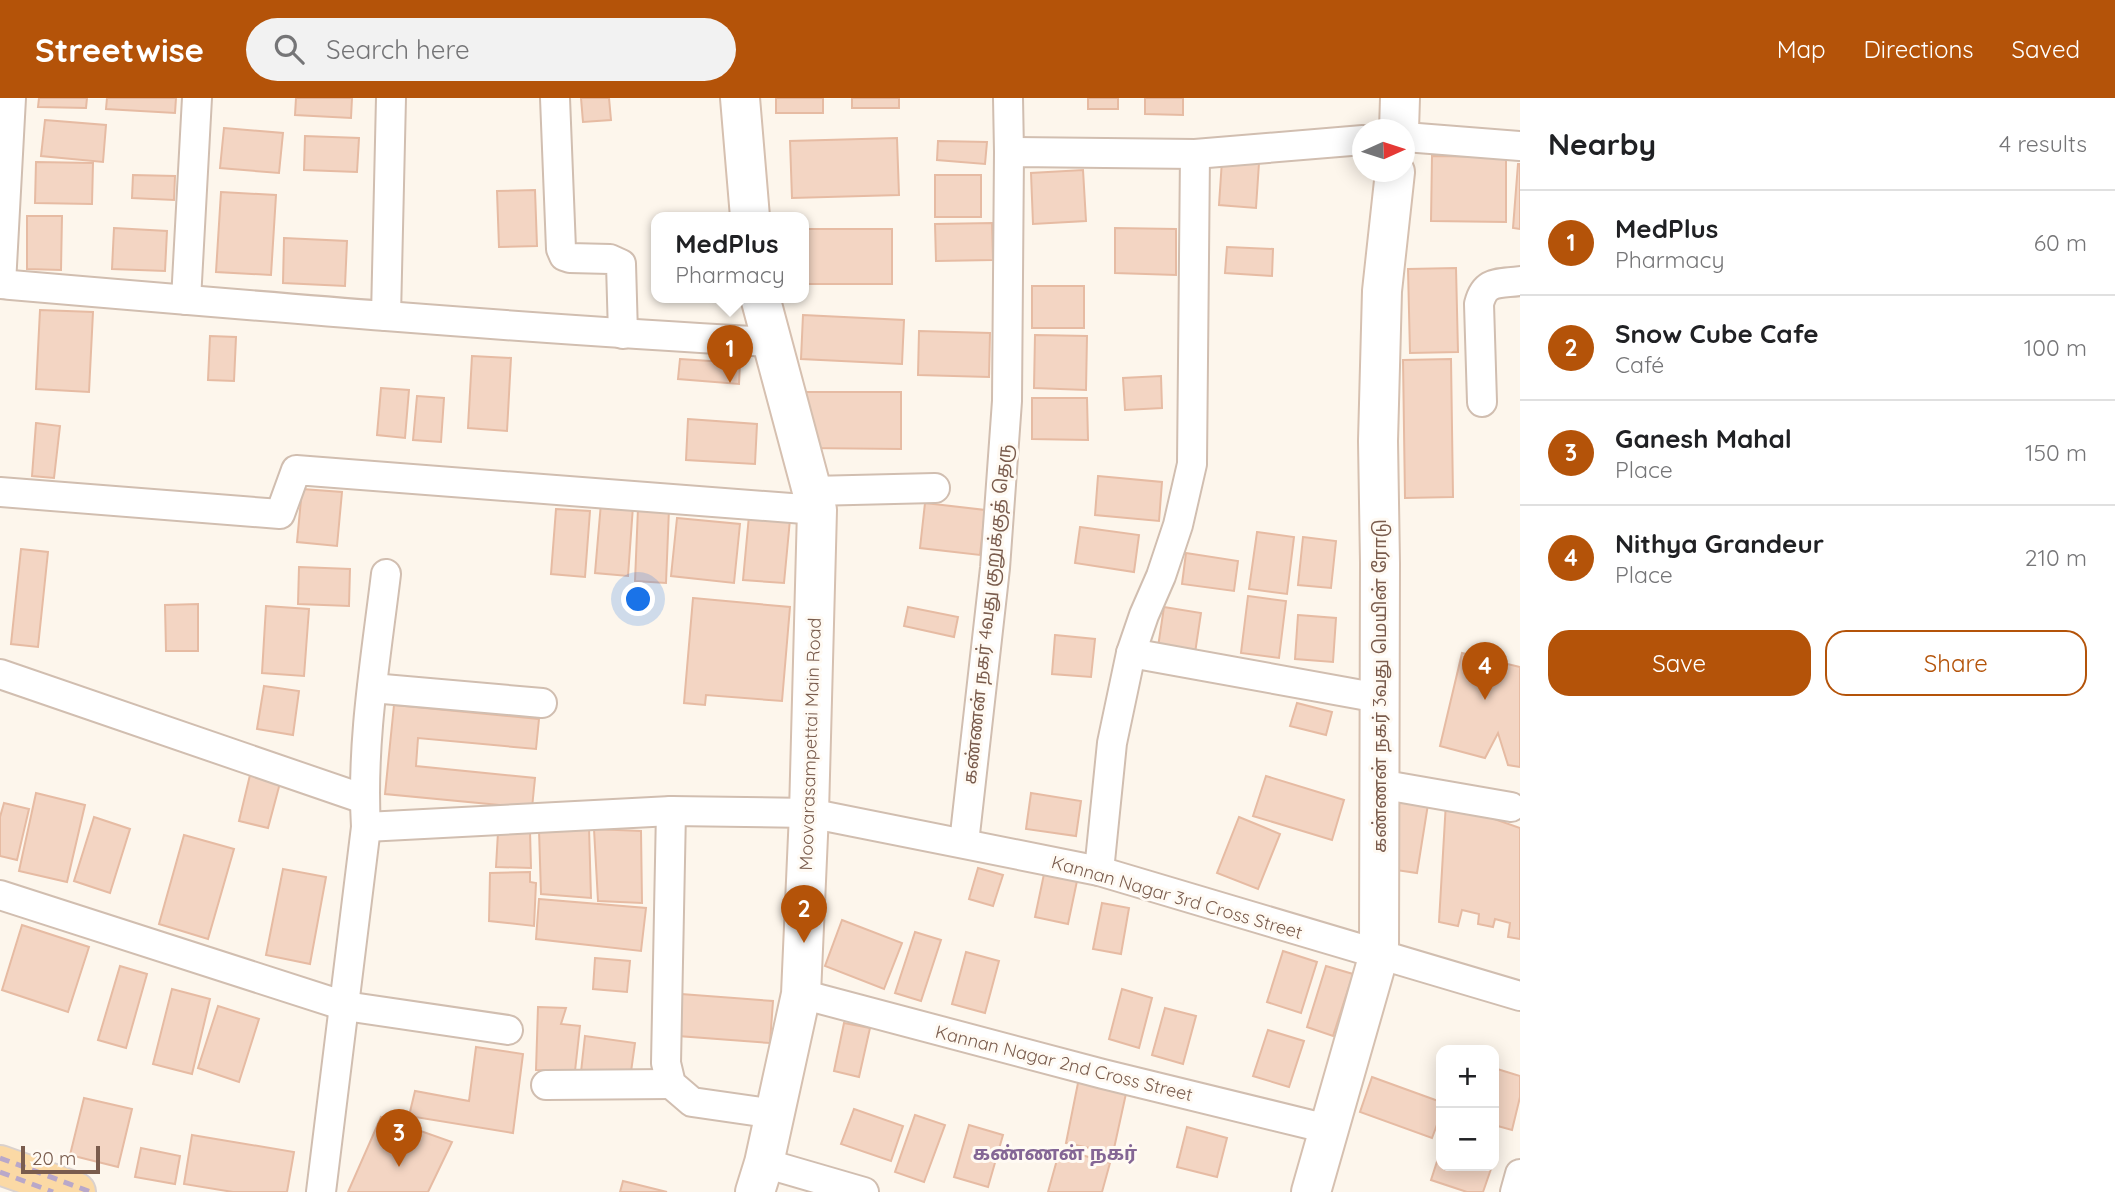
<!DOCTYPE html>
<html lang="en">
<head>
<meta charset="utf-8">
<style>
  :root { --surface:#fff; --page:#f2f2f2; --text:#202124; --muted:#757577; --line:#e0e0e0; --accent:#b45309 }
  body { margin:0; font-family:Quicksand,"Noto Sans Tamil",sans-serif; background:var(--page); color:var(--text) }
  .controls { position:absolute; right:21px; bottom:21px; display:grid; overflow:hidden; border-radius:14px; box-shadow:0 4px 18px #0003 }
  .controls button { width:63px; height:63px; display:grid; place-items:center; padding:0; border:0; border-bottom:2px solid var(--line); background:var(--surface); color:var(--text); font:35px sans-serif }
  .compass { position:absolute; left:1352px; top:21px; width:63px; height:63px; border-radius:50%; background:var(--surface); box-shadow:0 4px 18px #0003; rotate:87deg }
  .scale { position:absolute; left:21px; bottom:18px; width:79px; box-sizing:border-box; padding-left:7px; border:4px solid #7a5c4d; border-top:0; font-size:19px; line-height:24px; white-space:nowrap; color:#7a5c4d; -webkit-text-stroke:5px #fffaf3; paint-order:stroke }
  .you { position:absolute; left:639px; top:502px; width:24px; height:24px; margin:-18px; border:5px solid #fff; border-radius:50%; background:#1a73e8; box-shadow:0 0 0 10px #1a73e833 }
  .badge { display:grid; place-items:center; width:46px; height:46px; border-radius:50%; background:var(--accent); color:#fff; font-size:23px; font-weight:700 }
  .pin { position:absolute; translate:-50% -58px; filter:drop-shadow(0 2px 4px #0008) }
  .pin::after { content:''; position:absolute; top:37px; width:24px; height:21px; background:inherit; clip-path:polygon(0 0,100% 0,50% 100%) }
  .popup { position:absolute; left:651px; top:114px; width:158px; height:91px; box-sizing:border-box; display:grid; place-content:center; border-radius:14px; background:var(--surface); filter:drop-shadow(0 2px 5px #0005); font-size:23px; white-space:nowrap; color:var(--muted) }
  .popup b { font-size:26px; color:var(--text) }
  .popup::after { content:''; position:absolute; left:50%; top:100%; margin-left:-14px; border:14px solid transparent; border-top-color:var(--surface) }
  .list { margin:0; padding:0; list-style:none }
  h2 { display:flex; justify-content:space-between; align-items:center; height:91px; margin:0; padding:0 28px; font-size:30px }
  h2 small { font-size:23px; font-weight:400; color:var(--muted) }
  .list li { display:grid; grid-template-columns:46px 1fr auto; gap:21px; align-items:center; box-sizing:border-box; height:105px; padding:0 28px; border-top:2px solid var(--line) }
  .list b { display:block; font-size:26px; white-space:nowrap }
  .list p { margin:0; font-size:23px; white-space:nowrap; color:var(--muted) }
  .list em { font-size:23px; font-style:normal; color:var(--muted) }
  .actions { display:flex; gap:14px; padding:21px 28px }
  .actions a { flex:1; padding:16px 0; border:2px solid var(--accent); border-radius:21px; text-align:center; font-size:24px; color:var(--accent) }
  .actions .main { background:var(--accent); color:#fff }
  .icon { flex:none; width:38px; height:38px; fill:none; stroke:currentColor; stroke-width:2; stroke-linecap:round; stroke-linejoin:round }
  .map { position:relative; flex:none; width:1520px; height:1094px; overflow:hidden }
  header { display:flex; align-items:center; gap:42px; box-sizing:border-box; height:98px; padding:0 35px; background:var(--accent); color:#fff }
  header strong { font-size:33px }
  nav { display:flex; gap:38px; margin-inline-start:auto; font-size:24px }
  .search { width:490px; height:63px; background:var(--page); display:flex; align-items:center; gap:18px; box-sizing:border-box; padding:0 24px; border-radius:38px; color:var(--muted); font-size:26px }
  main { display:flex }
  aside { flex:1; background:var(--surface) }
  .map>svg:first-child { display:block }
  .building { fill:#f3d5c3; stroke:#e6bba3; stroke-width:2 }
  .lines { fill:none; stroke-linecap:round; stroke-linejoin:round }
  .street-casing { stroke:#d1beb0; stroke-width:32 }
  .secondary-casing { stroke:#d6c0b0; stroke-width:42 }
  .primary-casing { stroke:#dad1cd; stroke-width:42 }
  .street { stroke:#fff; stroke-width:28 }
  .secondary { stroke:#fff; stroke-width:38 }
  .primary { stroke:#fbd9a5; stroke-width:38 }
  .rail { stroke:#b9a8c9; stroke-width:5; stroke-dasharray:10 7; stroke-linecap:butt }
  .labels { text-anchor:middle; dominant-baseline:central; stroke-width:6; stroke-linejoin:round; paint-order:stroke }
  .street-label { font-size:18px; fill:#7a5c4d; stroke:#fffaf3 }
  .neighbourhood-label { font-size:19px; font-weight:bold; fill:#846695; stroke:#fffaf3 }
</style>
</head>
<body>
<header>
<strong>Streetwise</strong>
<div class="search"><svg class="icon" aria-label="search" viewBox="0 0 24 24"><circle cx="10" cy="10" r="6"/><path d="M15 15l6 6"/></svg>Search here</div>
<nav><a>Map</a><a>Directions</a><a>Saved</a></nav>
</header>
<main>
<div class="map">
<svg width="1520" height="1094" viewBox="0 0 1520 1094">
  <rect width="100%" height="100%" fill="#fdf6ec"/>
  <g class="building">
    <path d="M39,0H87L86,10L38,9Z"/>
    <path d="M107,0H176L175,15L106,11Z"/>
    <path d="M296,0H352L351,20L295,17Z"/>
    <path d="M581,0H609L611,22L583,24Z"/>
    <rect x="776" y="0" width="47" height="15"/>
    <rect x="852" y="0" width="47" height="10"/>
    <rect x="1088" y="0" width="30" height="11"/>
    <path d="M1145,0H1183V17L1145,16Z"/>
    <path d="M45,22L106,27L103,64L41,58Z"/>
    <path d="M224,30L283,35L279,75L220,70Z"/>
    <path d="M305,38L359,40L357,74L304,72Z"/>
    <path d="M897,40L899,97L792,100L790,43Z"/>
    <path d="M938,43L987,44L985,66L937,62Z"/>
    <path d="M1432,58L1506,59V124L1431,123Z"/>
    <path d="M1222,62L1259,65L1256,110L1219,107Z"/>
    <path d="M36,64L93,65L92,106L35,105Z"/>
    <path d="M1518,66H1520V131L1513,130Z"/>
    <path d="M1083,72L1086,123L1033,126L1031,75Z"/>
    <path d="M133,77L175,78L174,102L132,100Z"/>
    <rect x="935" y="77" width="46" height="42"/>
    <path d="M535,92L537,148L499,149L497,93Z"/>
    <path d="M221,94L276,97L271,177L216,174Z"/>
    <path d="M27,118H62L61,172L27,171Z"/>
    <path d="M992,125L993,162L936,163L935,126Z"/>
    <path d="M114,130L167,133L165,173L112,171Z"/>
    <path d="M1115,130L1176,131V177L1115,175Z"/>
    <rect x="804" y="131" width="88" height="55"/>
    <path d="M284,140L347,143L345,188L283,185Z"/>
    <path d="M1227,149L1273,151L1272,178L1225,175Z"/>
    <path d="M1456,170L1458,254L1410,255L1408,171Z"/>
    <rect x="1032" y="188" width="52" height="42"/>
    <path d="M40,212L93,214L89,294L36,291Z"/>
    <path d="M803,217L904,222L902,266L801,261Z"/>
    <path d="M919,233L990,235L989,279L918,277Z"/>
    <path d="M1035,237L1087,238L1086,292L1034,290Z"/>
    <path d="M210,238L236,239L234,283L208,282Z"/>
    <path d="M472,258L511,260L507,333L468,330Z"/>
    <path d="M680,261L740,265L739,286L678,281Z"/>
    <path d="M1451,261L1453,399L1405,400L1403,262Z"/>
    <path d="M1161,278L1162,310L1125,312L1123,280Z"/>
    <path d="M381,290L409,292L405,340L377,337Z"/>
    <path d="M805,294H901V351L806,350Z"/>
    <path d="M417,298L444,300L441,344L413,342Z"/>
    <path d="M1032,300H1087L1088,342L1032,341Z"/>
    <path d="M688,321L757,326L755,366L686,362Z"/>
    <path d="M36,325L60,328L54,380L32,378Z"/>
    <path d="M1098,378L1162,384L1159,423L1095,417Z"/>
    <path d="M302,391L342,394L337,448L297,444Z"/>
    <path d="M601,405L633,408L628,478L595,475Z"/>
    <path d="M925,405L985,412L980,457L920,450Z"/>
    <path d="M750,407L791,411L784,485L743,482Z"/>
    <path d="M638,410L669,411L666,485L635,483Z"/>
    <path d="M556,411L590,413L585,479L551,476Z"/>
    <path d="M677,420L740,426L734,485L671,478Z"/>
    <path d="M1080,429L1139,437L1134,474L1075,465Z"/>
    <path d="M1257,434L1294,439L1287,496L1249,491Z"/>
    <path d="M1303,439L1336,443L1331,490L1298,487Z"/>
    <path d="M21,451L48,454L38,549L11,546Z"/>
    <path d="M1186,455L1238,463L1234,493L1182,486Z"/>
    <path d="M299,469L350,471L349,508L298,506Z"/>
    <path d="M1248,498L1286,503L1279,560L1241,555Z"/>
    <path d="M693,500L790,509L782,603L706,597L705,607L684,605Z"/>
    <path d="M198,506V553H166L165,507Z"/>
    <path d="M266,508L309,511L304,578L262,575Z"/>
    <path d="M908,509L958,519L954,539L904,528Z"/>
    <path d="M1164,509L1201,515L1195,555L1158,549Z"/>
    <path d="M1298,517L1336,520L1333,564L1295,561Z"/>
    <path d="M1055,537L1095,541L1091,579L1052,576Z"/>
    <path d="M1462,555L1520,569V669L1508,667L1498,635L1485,660L1440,648Z"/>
    <path d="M264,588L299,593L293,637L257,631Z"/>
    <path d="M1297,605L1332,614L1326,637L1290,628Z"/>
    <path d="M394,607L539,621L536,651L418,640L416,668L535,680L532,710L385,696Z"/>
    <path d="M250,677L280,685L268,730L239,723Z"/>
    <path d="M1266,678L1344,702L1332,742L1253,718Z"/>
    <path d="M36,695L85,707L67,784L19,773Z"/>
    <path d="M1031,695L1081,703L1076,738L1026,731Z"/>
    <path d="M1401,695L1429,700L1417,775L1389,771Z"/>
    <path d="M1446,704L1520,730V841L1508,839L1510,825L1495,821L1493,829L1478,826L1479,816L1462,812L1458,828L1439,824Z"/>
    <path d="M4,705L29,711L17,762L0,758V719Z"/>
    <path d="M94,719L130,731L110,795L74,783Z"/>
    <path d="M1239,719L1280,736L1258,791L1217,775Z"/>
    <path d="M589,729L591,800L541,796L539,732Z"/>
    <path d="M594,731L641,733L642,805L598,803Z"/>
    <path d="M530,733L531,770L496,769L498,734Z"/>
    <path d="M184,737L234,751L208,841L159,826Z"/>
    <path d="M978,770L1003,777L993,808L969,801Z"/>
    <path d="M283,771L326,779L310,866L266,857Z"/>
    <path d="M530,774V784L536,785L534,828L489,823L490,775Z"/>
    <path d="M1044,776L1077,783L1068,826L1035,819Z"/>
    <path d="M539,801L646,810L641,853L536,841Z"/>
    <path d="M1102,805L1129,810L1121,856L1093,851Z"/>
    <path d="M842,822L902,845L884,891L825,868Z"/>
    <path d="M22,827L89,849L68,914L2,892Z"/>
    <path d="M915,834L941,842L921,903L895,895Z"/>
    <path d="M1283,853L1317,864L1301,915L1267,904Z"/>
    <path d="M966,854L999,863L985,915L952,906Z"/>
    <path d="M595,860L630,863L627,894L593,891Z"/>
    <path d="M120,868L147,876L126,950L98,942Z"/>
    <path d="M1326,868L1353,876L1333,938L1307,929Z"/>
    <path d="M172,891L210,901L192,976L153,966Z"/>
    <path d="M1122,891L1152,900L1139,950L1109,941Z"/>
    <path d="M681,896L773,903L770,945L678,938Z"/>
    <path d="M218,908L259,921L239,984L198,970Z"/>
    <path d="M538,909L566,910L561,926L580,928L575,973L536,972Z"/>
    <path d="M1165,910L1196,918L1183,966L1152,957Z"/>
    <path d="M844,925L870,930L859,979L834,973Z"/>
    <path d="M1268,932L1304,943L1289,989L1253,978Z"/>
    <path d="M585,938L635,945L630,981L581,974Z"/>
    <path d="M476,949L523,956L513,1035L409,1018L415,993L469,1003Z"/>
    <path d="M1494,970L1520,978V999L1512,1032L1494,1027Z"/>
    <path d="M1372,979L1441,1004V1016L1432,1040L1360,1014Z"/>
    <path d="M1079,980L1127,991L1113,1055L1066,1045Z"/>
    <path d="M84,1000L132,1011L118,1069L70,1057Z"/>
    <path d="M854,1011L903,1028L891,1063L841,1046Z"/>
    <path d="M915,1017L945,1027L924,1084L895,1074Z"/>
    <path d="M381,1019L452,1044L428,1094H348Z"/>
    <path d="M969,1027L1003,1037L988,1089L954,1079Z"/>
    <path d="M1187,1029L1227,1040L1217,1079L1177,1069Z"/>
    <path d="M192,1037L294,1054L287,1094H233L184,1086Z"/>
    <path d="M141,1050L180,1058L175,1086L135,1079Z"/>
    <path d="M1060,1051L1110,1065L1102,1094H1048Z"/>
    <path d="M1441,1051V1068H1492L1483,1094H1467L1431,1082Z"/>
    <path d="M623,1083L667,1094H620Z"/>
  </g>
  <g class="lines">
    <defs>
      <g id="street">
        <path d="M555,0L561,151L564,158L570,160L610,161L621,166L623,236"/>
        <path d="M1008,0L1009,54"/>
        <path d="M1405,39L1520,48"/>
        <path d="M0,186C257,208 513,230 771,244"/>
        <path d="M1,186L11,0"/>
        <path d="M186,202L197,0"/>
        <path d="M386,218L391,0"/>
        <path d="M1482,304L1479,206C1485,182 1498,186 1520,183"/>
        <path d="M812,393L935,390"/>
        <path d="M0,394L280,416L296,372L817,412"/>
        <path d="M1131,555L1379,600"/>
        <path d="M0,576L364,701"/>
        <path d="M372,590L542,605"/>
        <path d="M1379,686L1511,709"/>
        <path d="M671,713L666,965L671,986L692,1004L775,1016"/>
        <path d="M366,729L671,713L809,715L1099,773L1520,898"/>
        <path d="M964,745L995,470L1007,303L1009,54L1195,56L1363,42"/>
        <path d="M1099,773L1112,645L1131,555L1144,517L1161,478L1178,427L1192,366L1195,56"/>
        <path d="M0,797L345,908L508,932"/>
        <path d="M801,896L1103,976L1328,1031"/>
        <path d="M546,987L671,986"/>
        <path d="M764,1065L864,1094"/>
        <path d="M321,1094L366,729C361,645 376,559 386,476"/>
        <path d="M1515,1094L1520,1076"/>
      </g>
      <g id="secondary">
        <path d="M740,0L750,119"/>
        <path d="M1399,32L1400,0"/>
        <path d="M755,1094L764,1065L801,896L809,715L817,412L760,199"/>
        <path d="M1311,1094L1379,856L1380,465L1378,343L1382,193L1395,74"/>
      </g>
      <path id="primary" d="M0,1067L76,1094"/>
    </defs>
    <use href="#street" class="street-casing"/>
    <use href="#secondary" class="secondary-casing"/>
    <use href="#primary" class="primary-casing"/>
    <use href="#street" class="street"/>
    <use href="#secondary" class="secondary"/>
    <use href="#primary" class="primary"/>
    <g class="rail">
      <path d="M0,1060L91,1094"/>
      <path d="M0,1074L53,1094"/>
    </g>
  </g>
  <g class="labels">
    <g class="street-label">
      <text transform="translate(987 516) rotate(-84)">கண்ணன் நகர் 4வது குறுக்குத் தெரு</text>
      <text transform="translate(1379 588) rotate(-90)">கண்ணன் நகர் 3வது மெயின் ரோடு</text>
      <text transform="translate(810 646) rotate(-88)">Moovarasampettai Main Road</text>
      <text transform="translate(1177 799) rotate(16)">Kannan Nagar 3rd Cross Street</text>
      <text transform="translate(1064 965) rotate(14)">Kannan Nagar 2nd Cross Street</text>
    </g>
    <g class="neighbourhood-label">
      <text x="1055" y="1055">கண்ணன் நகர்</text>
    </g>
  </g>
</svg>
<div class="controls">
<button>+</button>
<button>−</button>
</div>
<svg class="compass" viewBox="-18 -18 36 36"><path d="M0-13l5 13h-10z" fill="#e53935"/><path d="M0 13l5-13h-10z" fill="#757577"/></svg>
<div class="scale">20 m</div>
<div class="you"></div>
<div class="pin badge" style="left:730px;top:285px">1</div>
<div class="popup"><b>MedPlus</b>Pharmacy</div>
<div class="pin badge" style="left:804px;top:845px">2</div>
<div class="pin badge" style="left:399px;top:1069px">3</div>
<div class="pin badge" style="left:1485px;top:602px">4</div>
</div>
<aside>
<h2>Nearby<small>4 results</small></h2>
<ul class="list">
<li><span class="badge">1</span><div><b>MedPlus</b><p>Pharmacy</p></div><em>60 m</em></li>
<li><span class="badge">2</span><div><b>Snow Cube Cafe</b><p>Café</p></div><em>100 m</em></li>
<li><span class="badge">3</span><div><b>Ganesh Mahal</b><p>Place</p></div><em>150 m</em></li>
<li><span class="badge">4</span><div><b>Nithya Grandeur</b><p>Place</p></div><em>210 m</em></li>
</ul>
<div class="actions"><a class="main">Save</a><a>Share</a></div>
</aside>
</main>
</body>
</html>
